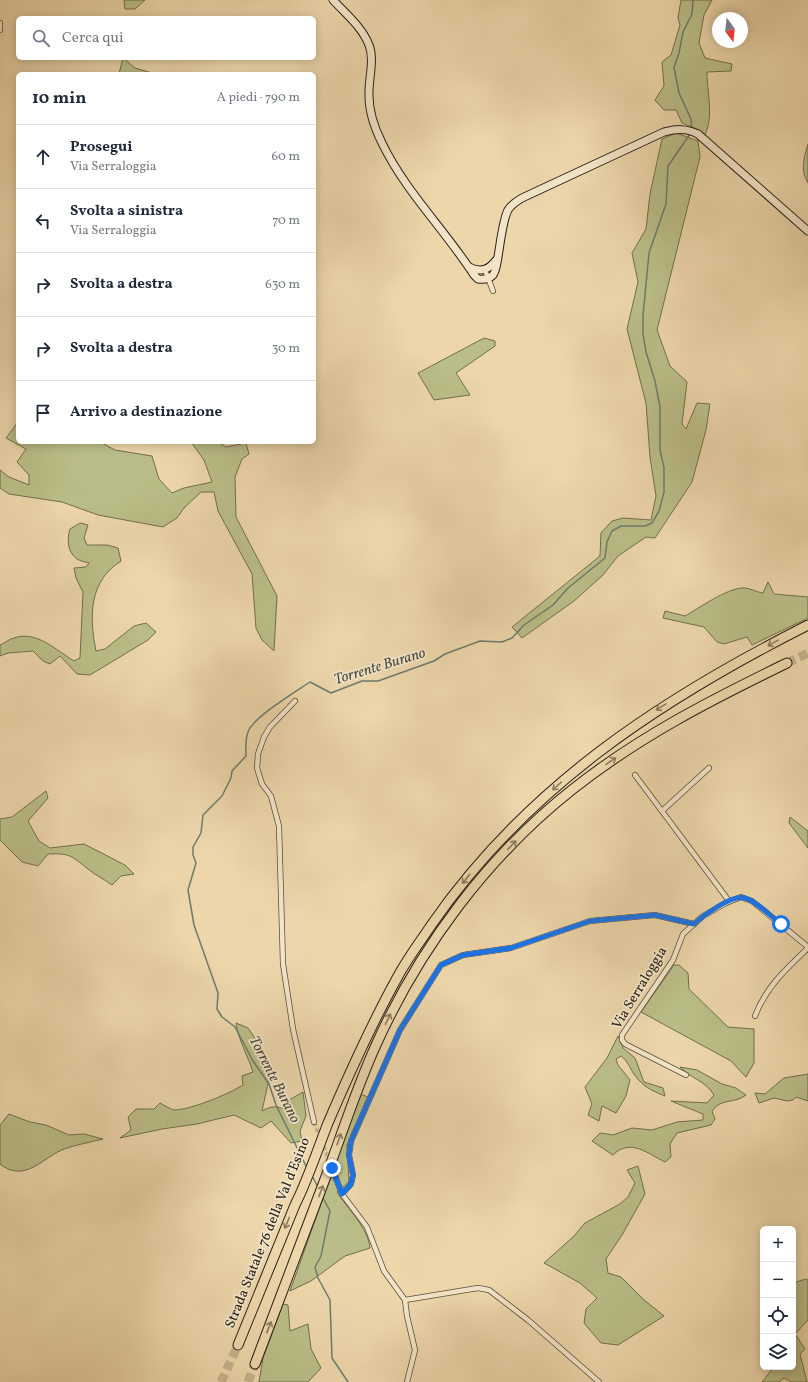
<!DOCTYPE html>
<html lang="it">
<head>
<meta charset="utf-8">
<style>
  :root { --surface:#fff; --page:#f2f2f3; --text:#1f2937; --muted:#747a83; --line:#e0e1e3 }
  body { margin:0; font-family:Vollkorn,serif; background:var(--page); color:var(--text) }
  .controls { position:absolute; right:12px; bottom:12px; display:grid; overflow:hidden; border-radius:6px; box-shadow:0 2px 10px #0003 }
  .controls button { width:36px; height:36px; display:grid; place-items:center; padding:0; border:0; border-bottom:1px solid var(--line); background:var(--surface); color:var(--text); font:20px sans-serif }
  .compass { position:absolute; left:712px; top:12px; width:36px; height:36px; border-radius:50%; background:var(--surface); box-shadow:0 2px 10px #0003; rotate:165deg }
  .stop { position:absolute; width:12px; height:12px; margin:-9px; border:3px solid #1a73e8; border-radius:50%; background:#fff }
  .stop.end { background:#1a73e8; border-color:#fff; box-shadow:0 1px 4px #0008 }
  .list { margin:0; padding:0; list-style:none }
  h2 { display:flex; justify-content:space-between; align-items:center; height:52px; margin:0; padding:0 16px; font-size:17px }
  h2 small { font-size:13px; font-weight:400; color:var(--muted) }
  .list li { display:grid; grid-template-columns:26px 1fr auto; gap:12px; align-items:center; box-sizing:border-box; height:64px; padding:0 16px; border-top:1px solid var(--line) }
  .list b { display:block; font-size:15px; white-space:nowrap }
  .list p { margin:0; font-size:13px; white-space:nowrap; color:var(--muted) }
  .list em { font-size:13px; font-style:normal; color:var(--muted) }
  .icon { flex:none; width:22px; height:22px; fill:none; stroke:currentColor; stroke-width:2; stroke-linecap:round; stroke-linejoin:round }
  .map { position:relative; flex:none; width:808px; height:1382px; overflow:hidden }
  .search { position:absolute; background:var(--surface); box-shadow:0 2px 10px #0003; left:16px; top:16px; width:300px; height:44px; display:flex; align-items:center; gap:10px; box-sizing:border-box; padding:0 14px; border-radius:6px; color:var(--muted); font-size:15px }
  .panel { position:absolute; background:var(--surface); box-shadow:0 2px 10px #0003; left:16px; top:72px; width:300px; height:372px; border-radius:6px }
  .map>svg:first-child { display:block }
  .green { fill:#babd87; stroke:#716e4e }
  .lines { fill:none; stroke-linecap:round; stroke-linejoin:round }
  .stream { stroke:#6c7c6c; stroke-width:1.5 }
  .street-tunnel { stroke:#c5b28c; stroke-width:4.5; stroke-dasharray:4.5 2; stroke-linecap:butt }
  .highway-tunnel { stroke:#c5b28c; stroke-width:9; stroke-dasharray:9 4.5; stroke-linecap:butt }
  .street-casing { stroke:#594e3b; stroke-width:6 }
  .secondary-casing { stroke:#282016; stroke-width:9 }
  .highway-casing { stroke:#282016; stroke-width:11 }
  .street { stroke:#f3e4c8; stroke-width:4.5 }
  .secondary { stroke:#f3e4c8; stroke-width:7 }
  .highway { stroke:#ecd6aa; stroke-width:9 }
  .oneway { stroke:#8a7b60 }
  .route { stroke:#1a73e8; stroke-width:5 }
  .labels { text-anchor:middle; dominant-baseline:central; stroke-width:3.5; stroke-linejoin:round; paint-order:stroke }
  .street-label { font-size:14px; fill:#282016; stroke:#f3e4c8 }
  .water-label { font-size:15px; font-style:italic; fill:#4a4e41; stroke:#f3e4c8 }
</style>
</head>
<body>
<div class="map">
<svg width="808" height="1382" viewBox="0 0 808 1382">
  <rect width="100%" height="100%" fill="#ecd6aa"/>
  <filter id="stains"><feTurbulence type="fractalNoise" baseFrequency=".005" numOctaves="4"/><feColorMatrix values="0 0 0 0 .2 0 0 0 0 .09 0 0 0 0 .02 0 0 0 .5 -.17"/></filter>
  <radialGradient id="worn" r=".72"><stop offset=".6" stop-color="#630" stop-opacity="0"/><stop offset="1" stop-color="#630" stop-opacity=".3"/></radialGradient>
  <g class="green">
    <path d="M124,0H145L135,9H125Z"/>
    <path d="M681,0H712L704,15L699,43L705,58L732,64L731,71L707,72C707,93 714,115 705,135L699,130L682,123L676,110H664L655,100L664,86L662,62L671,55L680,25L678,18Z"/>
    <path d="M123,58L135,68L155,74H119Z"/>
    <path d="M676,133L698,141L700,157L657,330L670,366L687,382L682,424L686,429L697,403L710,404L706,430L692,482L655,538L646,537L618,556L603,575L574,601L522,638L512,627L600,556L601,533L612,521L623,518L651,520L656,496L650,457L646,403L627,329L638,282L632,253L646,229L650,194L662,139Z"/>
    <path d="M808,144V183C800,171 804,157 808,144Z"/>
    <path d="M484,338L495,341V346L456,373L470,395L434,400L418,373Z"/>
    <path d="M18,422V442H100L115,450L152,456L159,479L172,493L184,488L212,482L204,460L191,442H218L226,447L246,443L249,454L242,459L235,477L236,517L277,596L274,651L262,640L256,628L252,574L218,511L214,492H201L184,508L177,518L163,527L98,515L62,502L9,494L0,488V470L9,477L29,485V475L17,462L26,449L6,438Z"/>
    <path d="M80,523L88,525L84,538L87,545H107L118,548L121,561C89,581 89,616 96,651L105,649L134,626L146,623L156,632L148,640L90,675L77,674L60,656L50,664L43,661L33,651L8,653L0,656V645C5,643 9,639 14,638C36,630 56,650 74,661L80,658L83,592L76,578L74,568L86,567L89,563C85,562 80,561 77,559C67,552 67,539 70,529Z"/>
    <path d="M768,582L774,594L808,597V618L752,645L747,637L724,644L717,642L704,627L663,618L665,611L685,616C699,608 726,589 742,588C748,587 756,592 763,593Z"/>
    <path d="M46,791L48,798L28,821L39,841L50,848L84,844L125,865L134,874L121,876L112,885C104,879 95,875 88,869C71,856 71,853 48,854L38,866L22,862L0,840V819L12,817Z"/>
    <path d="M790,817L808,831V848L789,823Z"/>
    <path d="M674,965H679L688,973L689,989L728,1027L754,1029V1063L746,1077L731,1061L641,1012Z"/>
    <path d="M236,1023L248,1028L259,1044L271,1070L262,1111C271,1106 277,1105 287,1111L294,1110L289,1100L303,1092L306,1116L300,1131L302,1141L291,1143L271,1121L261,1128L234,1115L197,1124L162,1129L120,1138L131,1130L128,1117L136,1109H154L160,1103C164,1105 170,1109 174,1110C190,1110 229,1094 243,1085L242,1076L253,1072C248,1056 238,1039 236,1023Z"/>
    <path d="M618,1036L623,1048L635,1058L644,1082L663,1088L665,1096C652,1091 642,1086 634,1074C629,1067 628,1061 621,1056L616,1059L618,1065L630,1080L626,1096L616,1113L602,1106L599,1121L588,1115L592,1104L585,1087L607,1058Z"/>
    <path d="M680,1067L697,1070L722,1084L736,1088L746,1095C735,1104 720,1098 712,1111L715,1119L711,1125L677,1133L670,1144L671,1157L665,1162C647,1153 630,1138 613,1155L592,1141L600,1133L613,1135L632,1128L652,1130L677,1122L703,1120V1114L671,1101L707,1103L714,1095C705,1080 691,1079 680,1067Z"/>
    <path d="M808,1074V1101L796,1097L793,1100L787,1101L774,1098L759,1103L755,1093L765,1094L784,1078Z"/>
    <path d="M360,1094L368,1097L347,1145L349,1182L337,1192C348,1209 368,1228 370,1248L345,1256L311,1281L290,1291Z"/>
    <path d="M9,1114L30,1122L46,1125L69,1135L84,1134L103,1139C90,1142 76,1145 64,1149C43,1157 25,1184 0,1164V1125Z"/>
    <path d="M638,1166L645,1194L622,1235L606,1259L608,1273L621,1277L643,1299L664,1316L618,1345L601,1343L584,1323L586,1309L597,1298L580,1283L544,1263L574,1236L585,1223L620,1204L628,1197L635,1183L627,1170Z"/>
    <path d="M806,1279L808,1280V1320L795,1334L805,1349L800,1354L807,1382H791L784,1378L779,1382H762L774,1367H793V1283Z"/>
    <path d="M283,1304L288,1305L290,1331L308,1324L311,1349L321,1368L308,1382H259L263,1358Z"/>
  </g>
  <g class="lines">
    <g class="stream">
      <path d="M692,129L691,119L679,93L674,67L679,53L683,32L692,14L693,0"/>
      <path d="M307,1168L276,1105L269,1084L253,1061L235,1027L222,1017L217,1009L218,993L194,925L188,890L196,863L193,855V847L201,833L203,815L222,796L231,778L232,771L246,756C246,749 245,739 248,732C252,718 297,691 310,682L331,693L362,681H378L434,661L445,654L480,641L502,642L512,638L524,625L553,605L568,588L605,558L607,542L612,531L621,526H645L652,523L659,511L664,492V468L660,450V407L655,381L646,352L643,334V316L649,253L666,204L668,166L690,134"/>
      <path d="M312,1176L318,1187"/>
      <path d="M322,1196L330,1211L321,1256L315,1267L318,1278L330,1300L332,1358L348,1382"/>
    </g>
    <path class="street-tunnel" d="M314,1122L330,1163"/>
    <g class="highway-tunnel">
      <path d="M787,663L808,653"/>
      <path d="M221,1382L238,1345"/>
      <path d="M248,1382L255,1364"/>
    </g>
    <defs>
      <g id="street">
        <path d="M0,23V30"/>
        <path d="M485,270L493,291"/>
        <path d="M295,701L270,727L264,737L258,754L257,768L262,784L271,796L279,826L283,964L293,1029L314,1122"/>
        <path d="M635,775L729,901"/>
        <path d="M662,811L709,768"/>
        <path d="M755,1016C766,987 786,969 808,948"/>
        <path d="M686,1075L625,1044L622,1040V1035L673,960L683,934L703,916L726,903L741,897L752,901L808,947"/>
        <path d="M332,1168L342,1194L367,1227L384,1271L405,1300L407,1316L415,1350L407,1382"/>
        <path d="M342,1194L351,1184L353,1175L349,1155L351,1141L400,1030L441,965L463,955L511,948L590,921L655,915L694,924"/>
        <path d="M405,1300L478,1288L489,1290L528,1320L599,1382"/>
      </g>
      <g id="secondary">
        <path d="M333,0C346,14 362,27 369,45C375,60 368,80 369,96C369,112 375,129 382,143C405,191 445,230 474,275L478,279C484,280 489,279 493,275C499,268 500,225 508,210C511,205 517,201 522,198L664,132C677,129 685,128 698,134L808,231"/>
        <path d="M469,267C481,273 489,270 497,259"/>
      </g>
      <g id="highway">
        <path d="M238,1345L295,1205C308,1179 317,1151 328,1123C349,1074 371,1025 397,978C407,959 420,942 432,924C528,786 660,700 808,625"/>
        <path d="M255,1364C279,1302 302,1240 325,1179C342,1134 356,1089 376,1045C420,947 488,856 573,789C640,736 711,700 787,663"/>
      </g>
    </defs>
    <use href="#street" class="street-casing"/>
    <use href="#secondary" class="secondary-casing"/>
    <use href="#highway" class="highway-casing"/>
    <use href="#street" class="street"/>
    <use href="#secondary" class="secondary"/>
    <use href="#highway" class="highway"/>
  </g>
  <defs><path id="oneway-shaft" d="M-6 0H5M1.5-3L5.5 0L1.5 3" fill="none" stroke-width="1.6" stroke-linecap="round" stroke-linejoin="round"/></defs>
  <g class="oneway">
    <use href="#oneway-shaft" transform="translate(773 643) rotate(151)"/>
    <use href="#oneway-shaft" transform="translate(661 707) rotate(148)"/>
    <use href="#oneway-shaft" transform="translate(611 761) rotate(-34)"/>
    <use href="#oneway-shaft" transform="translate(557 786) rotate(138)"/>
    <use href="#oneway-shaft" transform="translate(512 845) rotate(-46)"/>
    <use href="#oneway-shaft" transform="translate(466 879) rotate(129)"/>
    <use href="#oneway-shaft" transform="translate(388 1019) rotate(-64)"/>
    <use href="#oneway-shaft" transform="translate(339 1139) rotate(-71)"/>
    <use href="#oneway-shaft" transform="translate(321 1191) rotate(-69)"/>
    <use href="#oneway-shaft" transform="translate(287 1223) rotate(112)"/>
    <use href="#oneway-shaft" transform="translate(269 1327) rotate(-69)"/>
  </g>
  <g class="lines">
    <path class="route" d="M332,1168L342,1194L351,1184L353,1175L349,1155L351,1141L400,1030L441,965L463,955L511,948L590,921L655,915L694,924C704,915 732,894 745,898C758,902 770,916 781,924"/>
  </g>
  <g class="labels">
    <g class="street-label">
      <text transform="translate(640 988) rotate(-59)">Via Serraloggia</text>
      <text transform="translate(268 1233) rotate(-68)">Strada Statale 76 della Val d'Esino</text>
    </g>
    <g class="water-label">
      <text transform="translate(380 667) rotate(-17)">Torrente Burano</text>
      <text transform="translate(274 1080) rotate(63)">Torrente Burano</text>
    </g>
  </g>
  <rect width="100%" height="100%" filter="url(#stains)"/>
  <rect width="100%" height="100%" fill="url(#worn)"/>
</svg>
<div class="controls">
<button>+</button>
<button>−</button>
<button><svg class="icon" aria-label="locate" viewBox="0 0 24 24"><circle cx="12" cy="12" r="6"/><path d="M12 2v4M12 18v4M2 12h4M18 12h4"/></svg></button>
<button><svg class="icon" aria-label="layers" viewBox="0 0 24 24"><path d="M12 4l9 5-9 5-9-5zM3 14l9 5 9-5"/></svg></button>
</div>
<svg class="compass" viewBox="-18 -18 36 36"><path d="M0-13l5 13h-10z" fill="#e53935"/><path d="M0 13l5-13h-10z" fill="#747a83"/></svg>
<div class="stop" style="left:781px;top:924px"></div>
<div class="stop end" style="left:332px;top:1168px"></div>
<div class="search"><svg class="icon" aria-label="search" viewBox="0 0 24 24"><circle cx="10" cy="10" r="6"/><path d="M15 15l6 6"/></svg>Cerca qui</div>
<section class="panel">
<h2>10 min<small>A piedi · 790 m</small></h2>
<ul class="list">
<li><svg class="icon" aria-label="ahead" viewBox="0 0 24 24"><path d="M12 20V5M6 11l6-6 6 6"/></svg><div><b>Prosegui</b><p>Via Serraloggia</p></div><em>60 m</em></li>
<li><svg class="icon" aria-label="left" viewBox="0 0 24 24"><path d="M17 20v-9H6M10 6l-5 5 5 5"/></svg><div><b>Svolta a sinistra</b><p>Via Serraloggia</p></div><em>70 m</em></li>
<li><svg class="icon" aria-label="right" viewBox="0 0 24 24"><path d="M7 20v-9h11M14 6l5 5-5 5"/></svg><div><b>Svolta a destra</b></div><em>630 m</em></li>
<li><svg class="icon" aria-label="right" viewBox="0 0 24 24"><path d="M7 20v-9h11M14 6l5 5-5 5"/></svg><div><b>Svolta a destra</b></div><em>30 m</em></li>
<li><svg class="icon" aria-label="arrive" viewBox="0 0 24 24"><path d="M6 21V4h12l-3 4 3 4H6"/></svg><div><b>Arrivo a destinazione</b></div></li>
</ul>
</section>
</div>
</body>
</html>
